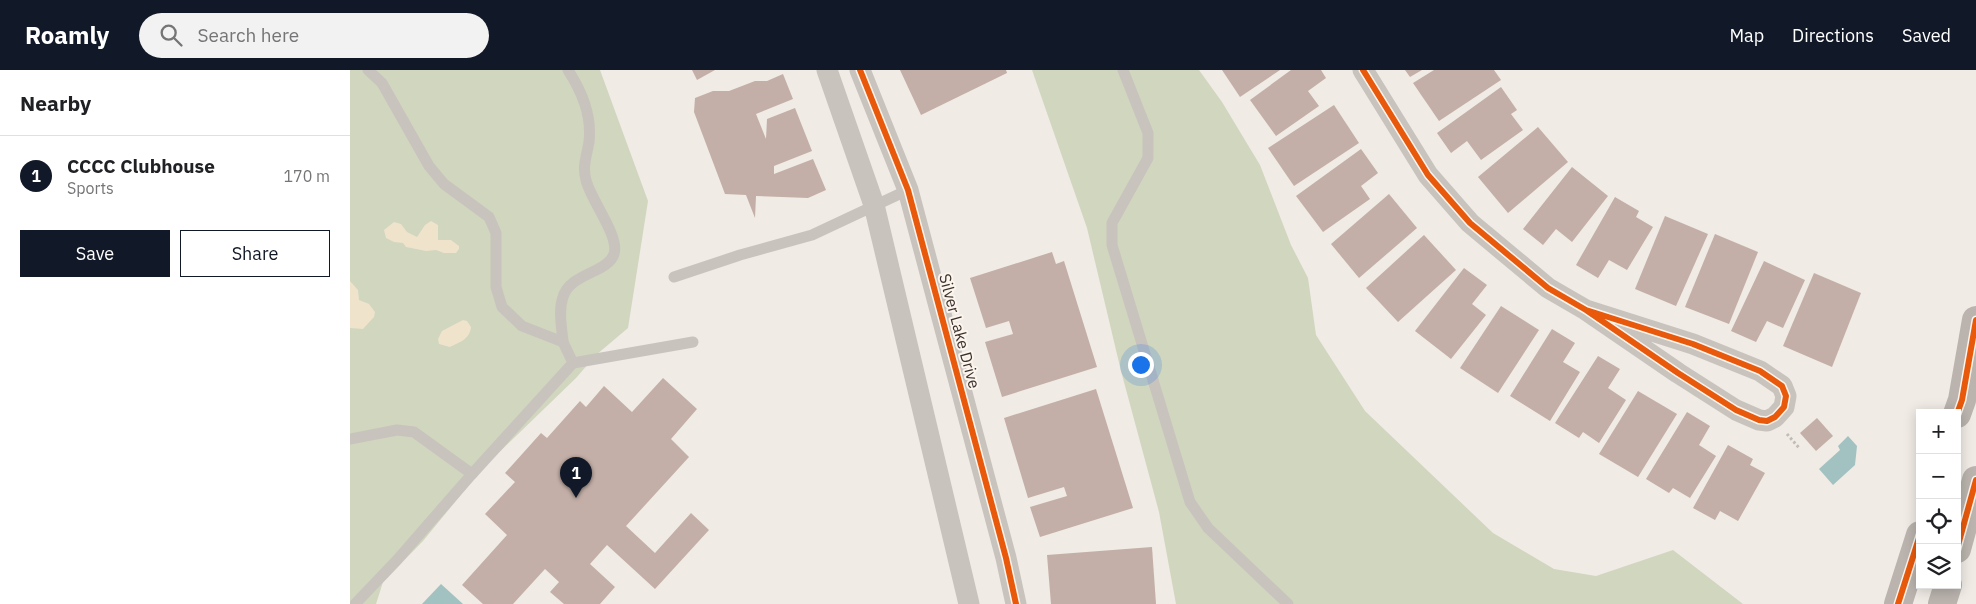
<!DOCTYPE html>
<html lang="en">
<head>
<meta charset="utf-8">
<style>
  :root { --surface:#fff; --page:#f2f2f2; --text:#202124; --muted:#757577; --line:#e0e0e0; --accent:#111827 }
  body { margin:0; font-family:"IBM Plex Sans",sans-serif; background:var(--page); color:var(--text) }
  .controls { position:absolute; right:15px; bottom:15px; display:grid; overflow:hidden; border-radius:0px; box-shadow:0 2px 12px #0003 }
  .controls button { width:45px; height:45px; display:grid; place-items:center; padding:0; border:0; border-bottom:1px solid var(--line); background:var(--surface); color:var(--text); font:25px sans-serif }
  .you { position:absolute; left:790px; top:294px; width:18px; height:18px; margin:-12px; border:4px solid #fff; border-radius:50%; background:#1a73e8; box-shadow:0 0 0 8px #1a73e833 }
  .badge { display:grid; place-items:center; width:32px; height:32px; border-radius:50%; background:var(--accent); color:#fff; font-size:16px; font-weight:700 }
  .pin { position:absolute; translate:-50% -41px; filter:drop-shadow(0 1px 2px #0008) }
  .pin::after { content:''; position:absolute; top:26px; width:18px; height:15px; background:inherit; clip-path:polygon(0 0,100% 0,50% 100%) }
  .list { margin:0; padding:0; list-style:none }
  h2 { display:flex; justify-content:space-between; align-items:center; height:65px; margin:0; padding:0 20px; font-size:21px }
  h2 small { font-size:16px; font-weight:400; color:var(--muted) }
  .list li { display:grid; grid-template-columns:32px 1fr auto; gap:15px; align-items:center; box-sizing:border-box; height:80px; padding:0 20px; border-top:1px solid var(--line) }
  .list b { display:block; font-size:19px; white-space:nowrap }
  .list p { margin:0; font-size:16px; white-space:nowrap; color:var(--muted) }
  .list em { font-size:16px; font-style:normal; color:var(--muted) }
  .actions { display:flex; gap:10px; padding:15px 20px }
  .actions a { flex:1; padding:11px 0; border:1px solid var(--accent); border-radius:0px; text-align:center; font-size:18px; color:var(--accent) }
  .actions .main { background:var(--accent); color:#fff }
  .icon { flex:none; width:28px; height:28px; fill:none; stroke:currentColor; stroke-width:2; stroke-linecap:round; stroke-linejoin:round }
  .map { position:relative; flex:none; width:1626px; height:534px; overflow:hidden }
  header { display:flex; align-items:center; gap:30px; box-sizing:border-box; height:70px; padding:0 25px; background:var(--accent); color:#fff }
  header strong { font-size:24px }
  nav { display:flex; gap:28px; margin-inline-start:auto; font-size:18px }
  .search { width:350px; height:45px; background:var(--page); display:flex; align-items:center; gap:12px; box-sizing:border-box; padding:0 18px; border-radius:28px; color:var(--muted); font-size:19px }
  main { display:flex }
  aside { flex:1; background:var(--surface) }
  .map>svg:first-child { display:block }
  .green { fill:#d1d6bf }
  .sand { fill:#efe3cc }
  .water { fill:#a1c2c1 }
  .building { fill:#c3afa7 }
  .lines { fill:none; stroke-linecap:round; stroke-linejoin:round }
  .path { stroke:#c2bbb6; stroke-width:3; stroke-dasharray:2.5 2.5; stroke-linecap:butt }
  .service { stroke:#c9c3be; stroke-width:11 }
  .minor { stroke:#c9c3be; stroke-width:21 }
  .secondary { stroke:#bab3ae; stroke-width:28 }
  .cycleway-casing { stroke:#fbf5ee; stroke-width:9 }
  .cycleway { stroke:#e8590c; stroke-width:6 }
  .labels { text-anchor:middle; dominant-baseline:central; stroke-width:4; stroke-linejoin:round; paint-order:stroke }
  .street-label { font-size:16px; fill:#3b302b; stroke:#fbf5ee }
</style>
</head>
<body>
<header>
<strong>Roamly</strong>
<div class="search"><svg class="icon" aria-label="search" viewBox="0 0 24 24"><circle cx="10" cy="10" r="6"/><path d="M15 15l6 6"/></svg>Search here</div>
<nav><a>Map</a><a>Directions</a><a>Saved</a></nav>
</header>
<main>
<aside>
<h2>Nearby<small></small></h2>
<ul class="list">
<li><span class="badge">1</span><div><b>CCCC Clubhouse</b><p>Sports</p></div><em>170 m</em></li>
</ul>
<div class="actions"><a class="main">Save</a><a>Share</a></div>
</aside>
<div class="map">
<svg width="1626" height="534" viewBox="0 0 1626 534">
  <rect width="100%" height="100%" fill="#f0ebe5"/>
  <g class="green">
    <path d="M0,0H250L298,131L278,258L246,285L226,308L133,398L73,471L33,512L26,534H0Z"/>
    <path d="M682,0H849L872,32L910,95L941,175L958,208L966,265L1015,341L1143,463L1204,499L1246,506L1323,480L1393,534H826L809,442L771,301L737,158Z"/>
  </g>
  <g class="sand">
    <path d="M81,151L88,155V170H101L109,176V179L106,183H94L86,180L76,181L56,177L53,173L44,172L36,168L34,160L44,152L51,154L57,162L67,167L75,155Z"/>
    <path d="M0,211L8,220L9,230L19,234L25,242L24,247L13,259L0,258Z"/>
    <path d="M113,250L117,251L121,257C120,269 110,272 100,277L89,274L88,269L92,261Z"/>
  </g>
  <g class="water">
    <path d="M1498,366L1507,376L1505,395L1483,415L1469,399L1490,380L1488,376Z"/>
    <path d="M91,514L113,534H72Z"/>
  </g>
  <g class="building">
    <path d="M342,0H365L347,10Z"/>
    <path d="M550,0H656L657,3L571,45Z"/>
    <path d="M872,0H930L890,27Z"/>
    <path d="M941,0H971L976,8L958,21L969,36L926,66L900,30Z"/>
    <path d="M1055,0H1072L1060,7Z"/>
    <path d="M1084,0H1144L1151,10L1089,51L1063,13Z"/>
    <path d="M433,4L443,29L406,44L416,69L417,49L445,38L462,81L424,96V104L463,89L476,120L458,128L406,126L405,148L396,125L375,124L344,42L345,28L363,21H379L405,11H417Z"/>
    <path d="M1151,17L1167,40L1161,44L1173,60L1131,90L1117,71L1101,83L1087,63Z"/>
    <path d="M984,35L1009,73L944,116L918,78Z"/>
    <path d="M1188,57L1218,92L1158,143L1128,107Z"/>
    <path d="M1011,79L1028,103L1011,116L1020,129L973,162L946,126Z"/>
    <path d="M1222,97L1258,126L1222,172L1206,159L1193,175L1173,159Z"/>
    <path d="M1039,124L1067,158L1009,208L981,174Z"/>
    <path d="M1265,127L1289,141L1286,147L1303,157L1277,200L1259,190L1248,208L1226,195Z"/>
    <path d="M1315,146L1358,164L1326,236L1285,219Z"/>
    <path d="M1365,164L1408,182L1379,254L1335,237Z"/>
    <path d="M1074,165L1106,200L1048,252L1016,218Z"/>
    <path d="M702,182L706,194L714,191L747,297L652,327L635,272L663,264L659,251L636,258L620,208Z"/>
    <path d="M1414,191L1455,210L1433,258L1417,251L1406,272L1381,261Z"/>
    <path d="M1114,198L1137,215L1122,234L1136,245L1101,289L1065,261Z"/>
    <path d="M1464,203L1511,223L1482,297L1433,276Z"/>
    <path d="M1151,236L1189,260L1148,323L1110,298Z"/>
    <path d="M1202,259L1225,273L1213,292L1230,302L1200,351L1160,326Z"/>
    <path d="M1248,286L1270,299L1258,318L1276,330L1249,373L1233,362L1229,368L1205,353Z"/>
    <path d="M313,308L347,339L321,369L339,387L276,456L305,483L341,443L359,460L305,519L257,475L240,494L265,517L250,534H214L200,522L209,512L195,499L163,534H133L112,515L157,465L135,444L165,412L155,403L191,363L197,368L230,331L236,337L254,316L282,342Z"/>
    <path d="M746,319L783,438L690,467L680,437L717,426L714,417L678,428L654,348Z"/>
    <path d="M1288,321L1327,344L1288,407L1249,384Z"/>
    <path d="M1337,342L1360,356L1349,375L1366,386L1340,428L1323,418L1319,423L1296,409Z"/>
    <path d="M1467,348L1483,366L1466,381L1450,363Z"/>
    <path d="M1378,375L1403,389L1400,395L1415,403L1388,451L1370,441L1365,450L1343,438Z"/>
    <path d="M802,477L806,534H701L697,485Z"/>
  </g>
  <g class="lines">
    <path class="path" d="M1437,364L1450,379"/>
    <g class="service">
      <path d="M18,0L32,13L79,96L94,114L139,147L146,163V217L152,237L172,256L213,272C212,258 208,241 213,227C220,203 258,203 264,184C270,166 240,129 236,110C232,96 237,85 239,72C242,45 232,22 218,0"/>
      <path d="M773,0L798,63V88L762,153V175L840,432L858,458L938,534"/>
      <path d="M324,207L390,185L462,165L558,120"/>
      <path d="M223,293L343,272"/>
      <path d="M0,369L47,360L64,362L122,404L223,293L213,272"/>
      <path d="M5,534L47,490L122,404"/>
    </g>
    <g class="minor">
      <path d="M477,0L524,135L619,534"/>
      <path d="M510,0L558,120L656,488L666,534"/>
      <path d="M1013,0L1078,105L1120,153L1198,218L1236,240L1328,303L1386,340L1409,350L1417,351L1425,347L1434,337L1436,326L1432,316L1410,301L1343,274L1236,240"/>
    </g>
    <g class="secondary">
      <path d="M1607,344L1612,330L1626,250"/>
      <path d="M1607,479L1626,410"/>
      <path d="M1548,534L1570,465"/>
      <path d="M1592,534L1598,515"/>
    </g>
    <defs>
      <g id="cycleway">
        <path d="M510,0L558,120L656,488L666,534"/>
        <path d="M1013,0L1078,105L1120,153L1198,218L1236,240L1328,303L1386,340L1409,350L1417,351L1425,347L1434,337L1436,326L1432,316L1410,301L1343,274L1236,240"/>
        <path d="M1607,344L1612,330L1626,250"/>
        <path d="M1607,479L1626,410"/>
        <path d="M1548,534L1570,465"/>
      </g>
    </defs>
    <use href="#cycleway" class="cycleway-casing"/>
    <use href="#cycleway" class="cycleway"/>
  </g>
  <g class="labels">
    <g class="street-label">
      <text transform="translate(610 261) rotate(75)">Silver Lake Drive</text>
    </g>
  </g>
</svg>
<div class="controls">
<button>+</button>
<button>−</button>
<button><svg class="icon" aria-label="locate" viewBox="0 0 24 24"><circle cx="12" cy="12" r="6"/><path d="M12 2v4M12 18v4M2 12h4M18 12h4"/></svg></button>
<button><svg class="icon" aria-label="layers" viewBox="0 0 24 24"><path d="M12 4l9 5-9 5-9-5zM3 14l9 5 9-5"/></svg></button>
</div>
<div class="you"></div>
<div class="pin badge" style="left:226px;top:428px">1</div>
</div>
</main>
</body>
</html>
